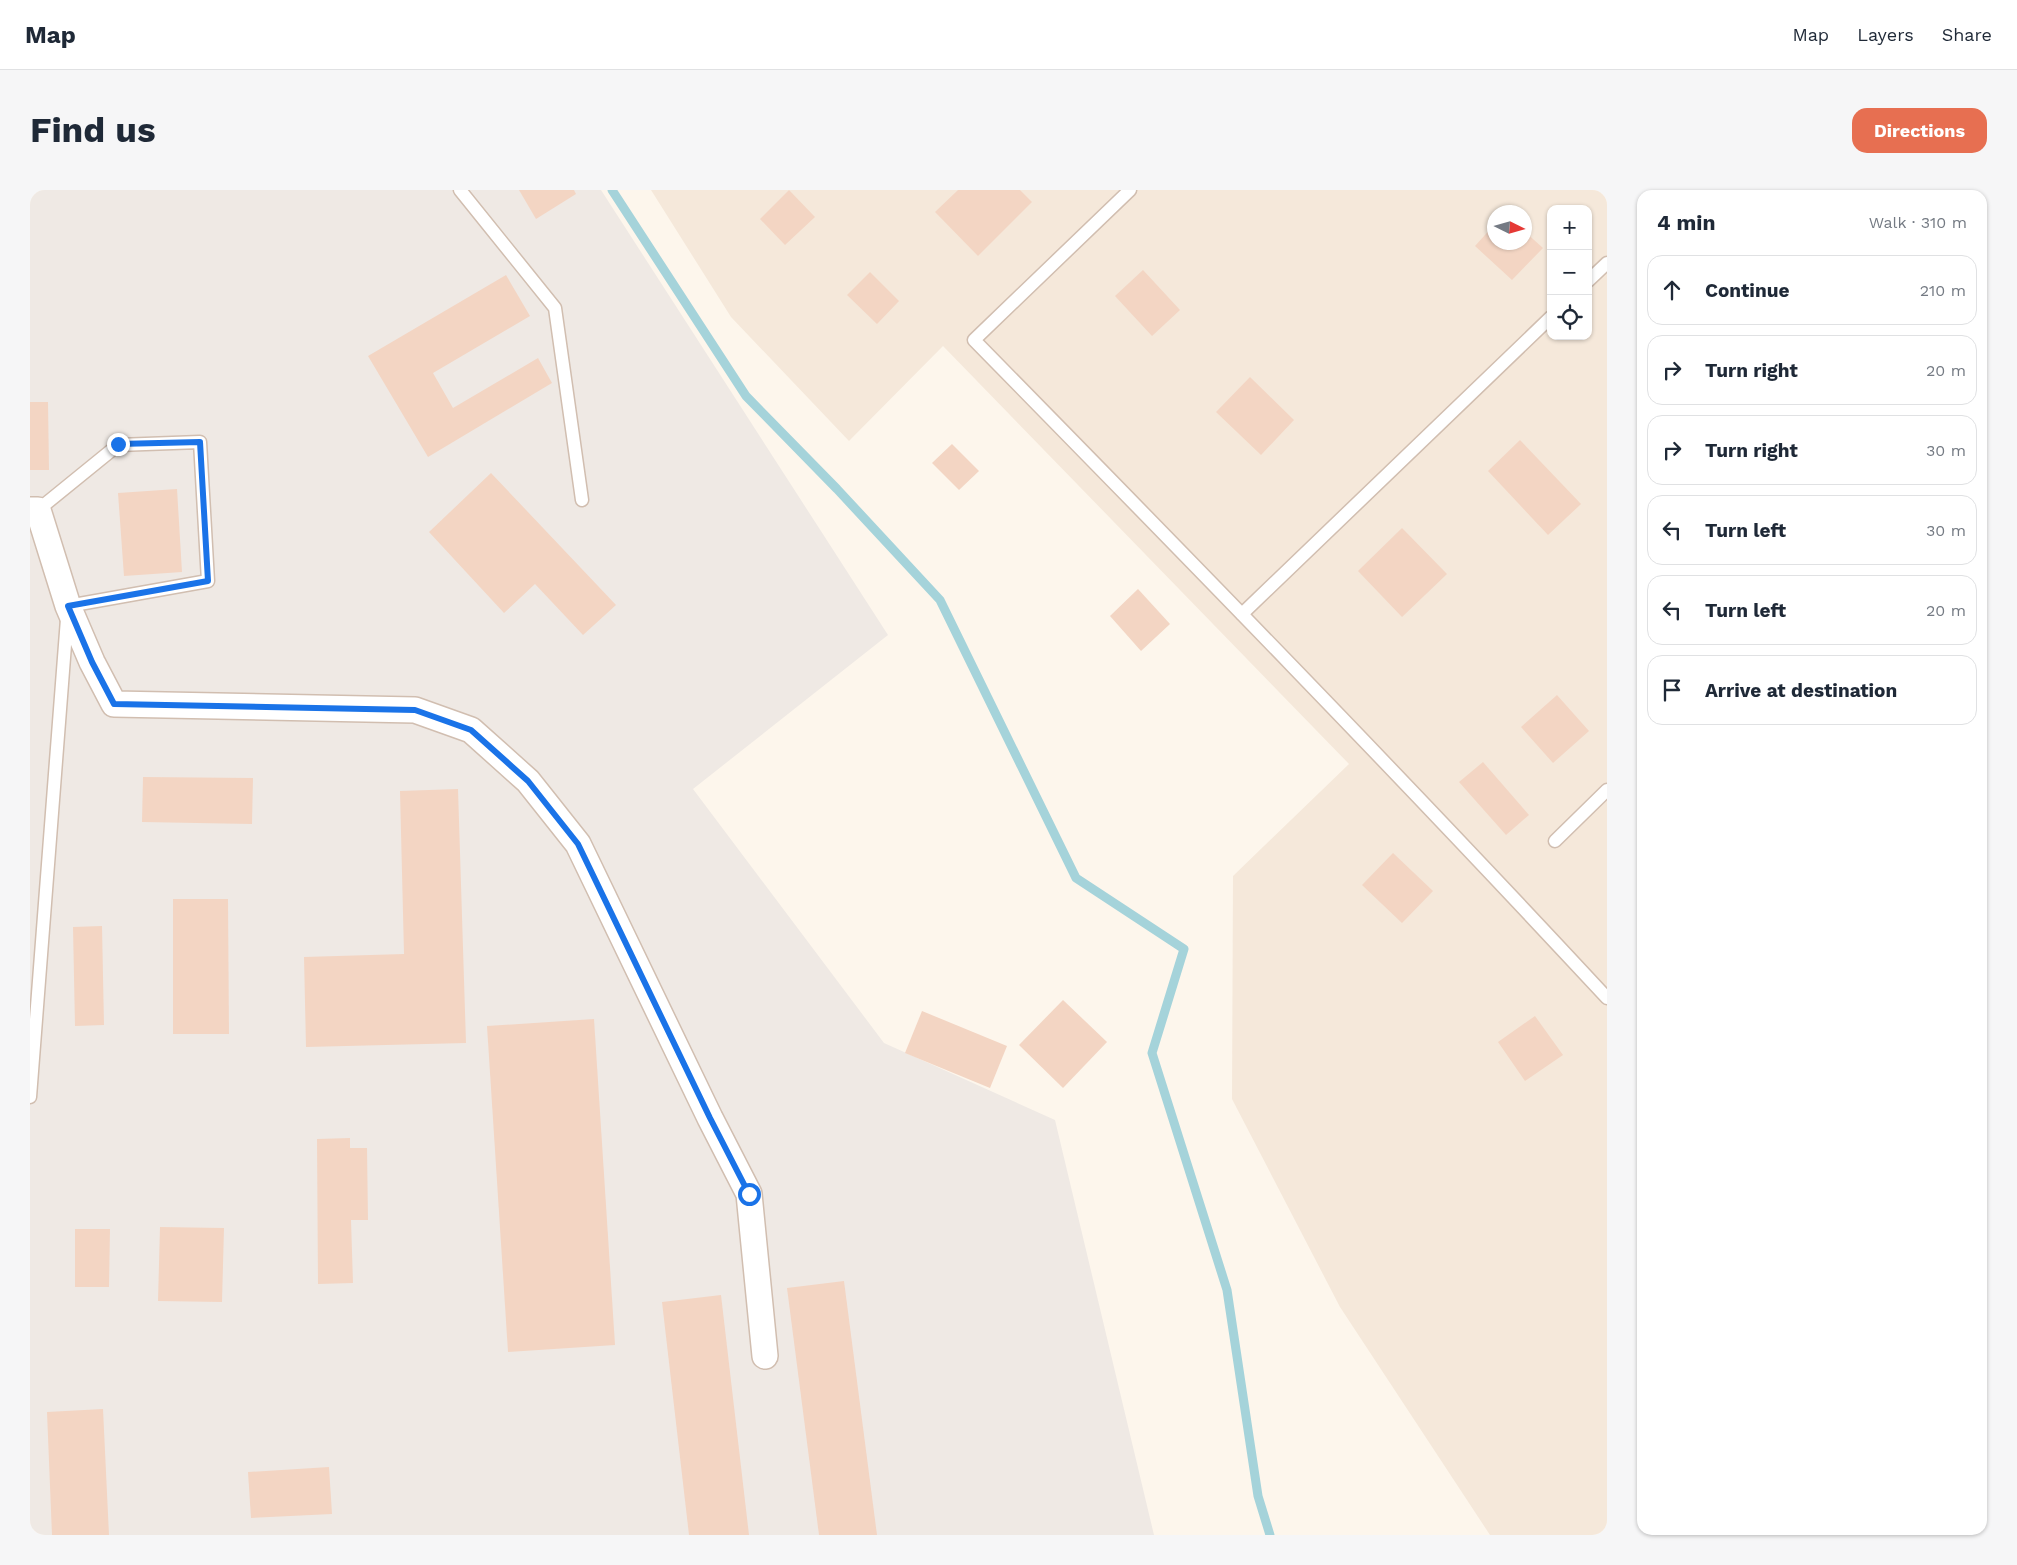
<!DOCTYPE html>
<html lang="en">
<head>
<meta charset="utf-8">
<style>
  :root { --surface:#fff; --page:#f6f6f7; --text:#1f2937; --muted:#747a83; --line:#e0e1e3; --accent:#e76f51 }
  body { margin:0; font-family:"Work Sans",sans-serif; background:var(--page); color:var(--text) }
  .controls { position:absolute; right:15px; top:15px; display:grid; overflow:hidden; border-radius:10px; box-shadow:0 1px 4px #0004 }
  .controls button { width:45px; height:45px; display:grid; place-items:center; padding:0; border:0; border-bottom:1px solid var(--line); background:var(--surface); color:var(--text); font:25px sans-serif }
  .compass { position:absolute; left:1457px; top:15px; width:45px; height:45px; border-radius:50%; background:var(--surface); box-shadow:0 1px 4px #0004; rotate:95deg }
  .stop { position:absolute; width:15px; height:15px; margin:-11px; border:4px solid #1a73e8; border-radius:50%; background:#fff }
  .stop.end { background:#1a73e8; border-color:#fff; box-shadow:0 1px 5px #0008 }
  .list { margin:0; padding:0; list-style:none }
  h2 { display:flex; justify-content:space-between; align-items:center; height:65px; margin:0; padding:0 20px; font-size:21px }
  h2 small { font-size:16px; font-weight:400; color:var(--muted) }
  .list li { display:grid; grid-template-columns:32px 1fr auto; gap:15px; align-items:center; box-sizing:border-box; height:70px; margin:0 10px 10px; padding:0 10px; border:1px solid var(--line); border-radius:15px }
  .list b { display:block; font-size:19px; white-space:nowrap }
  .list em { font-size:16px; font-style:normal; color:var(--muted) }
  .icon { flex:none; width:28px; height:28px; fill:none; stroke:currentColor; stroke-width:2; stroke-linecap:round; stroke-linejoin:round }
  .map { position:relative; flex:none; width:1577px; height:1345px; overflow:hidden; border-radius:15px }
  header { display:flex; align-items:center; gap:30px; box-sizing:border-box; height:70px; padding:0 25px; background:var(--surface); border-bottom:1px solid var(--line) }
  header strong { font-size:24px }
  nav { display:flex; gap:28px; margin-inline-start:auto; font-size:18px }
  .intro { display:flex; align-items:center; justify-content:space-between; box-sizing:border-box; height:120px; padding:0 30px }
  h1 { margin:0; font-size:35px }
  .button { padding:12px 22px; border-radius:15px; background:var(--accent); color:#fff; font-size:18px; font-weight:700 }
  main { display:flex; gap:30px; padding:0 30px }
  aside { flex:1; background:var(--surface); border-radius:15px; box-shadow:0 1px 4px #0004 }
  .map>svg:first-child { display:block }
  .residential { fill:#f5e8da; fill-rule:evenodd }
  .industrial { fill:#efe9e4 }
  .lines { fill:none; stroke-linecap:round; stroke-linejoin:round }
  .stream { stroke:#a5d3da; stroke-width:9 }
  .building { fill:#f3d5c3 }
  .lane-casing { stroke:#d1beb0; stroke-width:15 }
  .street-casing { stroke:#d1beb0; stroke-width:28 }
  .lane { stroke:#fff; stroke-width:12 }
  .street { stroke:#fff; stroke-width:25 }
  .route { stroke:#1a73e8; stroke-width:6 }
</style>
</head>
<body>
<header>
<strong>Map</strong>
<nav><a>Map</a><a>Layers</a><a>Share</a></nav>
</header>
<div class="intro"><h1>Find us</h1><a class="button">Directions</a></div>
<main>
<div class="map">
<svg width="1577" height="1345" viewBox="0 0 1577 1345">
  <rect width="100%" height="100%" fill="#fdf6ec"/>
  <path class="residential" d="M621,0H1577V1345H1460L1310,1117L1202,909L1203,686L1319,574L913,156L819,251L701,127ZM1521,19H1558V146H1521ZM1464,22H1494V52H1464Z"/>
  <path class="industrial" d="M0,0H571L858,445L663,599L854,853L1025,930L1124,1345H0Z"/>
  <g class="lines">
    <path class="stream" d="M582,0L716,206L807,299L910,410L1046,688L1154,759L1122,863L1197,1100L1228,1306L1240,1345"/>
  </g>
  <g class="building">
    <path d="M489,0H544L546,4L506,29Z"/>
    <path d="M759,0L785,27L755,55L730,29Z"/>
    <path d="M928,0H990L1002,12L948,66L905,22Z"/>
    <path d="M1464,35V52H1494V41L1513,58L1482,90L1445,56Z"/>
    <path d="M1113,80L1150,120L1122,146L1085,106Z"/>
    <path d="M840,82L869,111L847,134L817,105Z"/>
    <path d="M476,85L500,126L403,183L423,218L508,168L522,193L398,267L338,166Z"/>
    <path d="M1220,187L1264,230L1231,265L1186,222Z"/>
    <path d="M0,212H18L19,280H0Z"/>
    <path d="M1490,250L1551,314L1518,345L1458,281Z"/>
    <path d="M922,254L949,281L929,300L902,273Z"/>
    <path d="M461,283L586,415L553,445L505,394L474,423L399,342Z"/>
    <path d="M147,299L152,382L94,386L88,303Z"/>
    <path d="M1372,338L1417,384L1372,427L1328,381Z"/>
    <path d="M1108,399L1140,434L1111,461L1080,426Z"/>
    <path d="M1527,505L1559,541L1523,573L1491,537Z"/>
    <path d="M1453,572L1499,625L1476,645L1429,592Z"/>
    <path d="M113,587L223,588L222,634L112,632Z"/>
    <path d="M428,599L436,853L276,857L274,767L374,764L370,601Z"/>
    <path d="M1363,663L1403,701L1372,733L1332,695Z"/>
    <path d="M143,709H198L199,844H143Z"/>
    <path d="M72,736L74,835L45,836L43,737Z"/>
    <path d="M1033,810L1077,852L1033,898L989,855Z"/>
    <path d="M892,821L977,856L960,898L875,863Z"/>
    <path d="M1505,826L1533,865L1495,891L1468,852Z"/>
    <path d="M564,829L585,1155L478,1162L457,836Z"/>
    <path d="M320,948V958H337L338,1030H321L323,1093L288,1094L287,949Z"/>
    <path d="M130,1037L194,1038L192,1112L128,1111Z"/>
    <path d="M45,1039H80L79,1097H45Z"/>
    <path d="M814,1091L847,1345H789L757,1098Z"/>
    <path d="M691,1105L719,1345H659L632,1112Z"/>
    <path d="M73,1219L79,1345H22L17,1222Z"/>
    <path d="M299,1277L302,1324L221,1328L218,1282Z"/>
  </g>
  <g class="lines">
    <defs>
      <g id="lane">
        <path d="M430,0L525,118L552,310"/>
        <path d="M1100,0L944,150C1157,367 1370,585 1577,808"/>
        <path d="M1558,91L1577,73"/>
        <path d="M1212,424L1521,127"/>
        <path d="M1525,651L1577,600"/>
        <path d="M0,907L38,416L178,391L170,252L88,255L8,320"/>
      </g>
      <path id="street" d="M0,320H8L38,416L62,472L84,514L385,520L441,540L498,591L548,654L680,928L719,1004L735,1166"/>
    </defs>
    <use href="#lane" class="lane-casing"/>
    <use href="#street" class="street-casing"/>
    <use href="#lane" class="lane"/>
    <use href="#street" class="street"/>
  </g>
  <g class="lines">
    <path class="route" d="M88,254L170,252L178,391L38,416L62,472L84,514L385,520L441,540L498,591L548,654L680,928L719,1004"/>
  </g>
</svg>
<div class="controls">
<button>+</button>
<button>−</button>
<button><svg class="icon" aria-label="locate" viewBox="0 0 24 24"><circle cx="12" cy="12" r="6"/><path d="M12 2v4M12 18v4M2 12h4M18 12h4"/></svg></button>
</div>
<svg class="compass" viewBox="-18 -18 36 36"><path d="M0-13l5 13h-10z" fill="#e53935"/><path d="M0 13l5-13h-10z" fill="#747a83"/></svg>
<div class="stop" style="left:719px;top:1004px"></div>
<div class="stop end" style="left:88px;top:254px"></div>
</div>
<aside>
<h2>4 min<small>Walk · 310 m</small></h2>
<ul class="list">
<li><svg class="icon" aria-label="ahead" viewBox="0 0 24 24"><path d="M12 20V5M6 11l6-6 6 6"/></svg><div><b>Continue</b></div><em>210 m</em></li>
<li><svg class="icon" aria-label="right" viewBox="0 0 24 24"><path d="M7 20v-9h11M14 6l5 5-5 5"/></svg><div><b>Turn right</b></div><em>20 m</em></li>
<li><svg class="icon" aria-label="right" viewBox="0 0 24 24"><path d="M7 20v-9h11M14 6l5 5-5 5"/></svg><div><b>Turn right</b></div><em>30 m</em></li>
<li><svg class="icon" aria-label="left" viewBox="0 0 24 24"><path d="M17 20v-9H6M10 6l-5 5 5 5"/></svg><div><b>Turn left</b></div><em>30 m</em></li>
<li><svg class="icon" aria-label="left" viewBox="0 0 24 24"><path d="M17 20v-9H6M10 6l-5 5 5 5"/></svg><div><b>Turn left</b></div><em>20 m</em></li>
<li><svg class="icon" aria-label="arrive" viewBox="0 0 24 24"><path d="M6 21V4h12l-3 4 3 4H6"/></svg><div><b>Arrive at destination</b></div></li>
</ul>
</aside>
</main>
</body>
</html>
